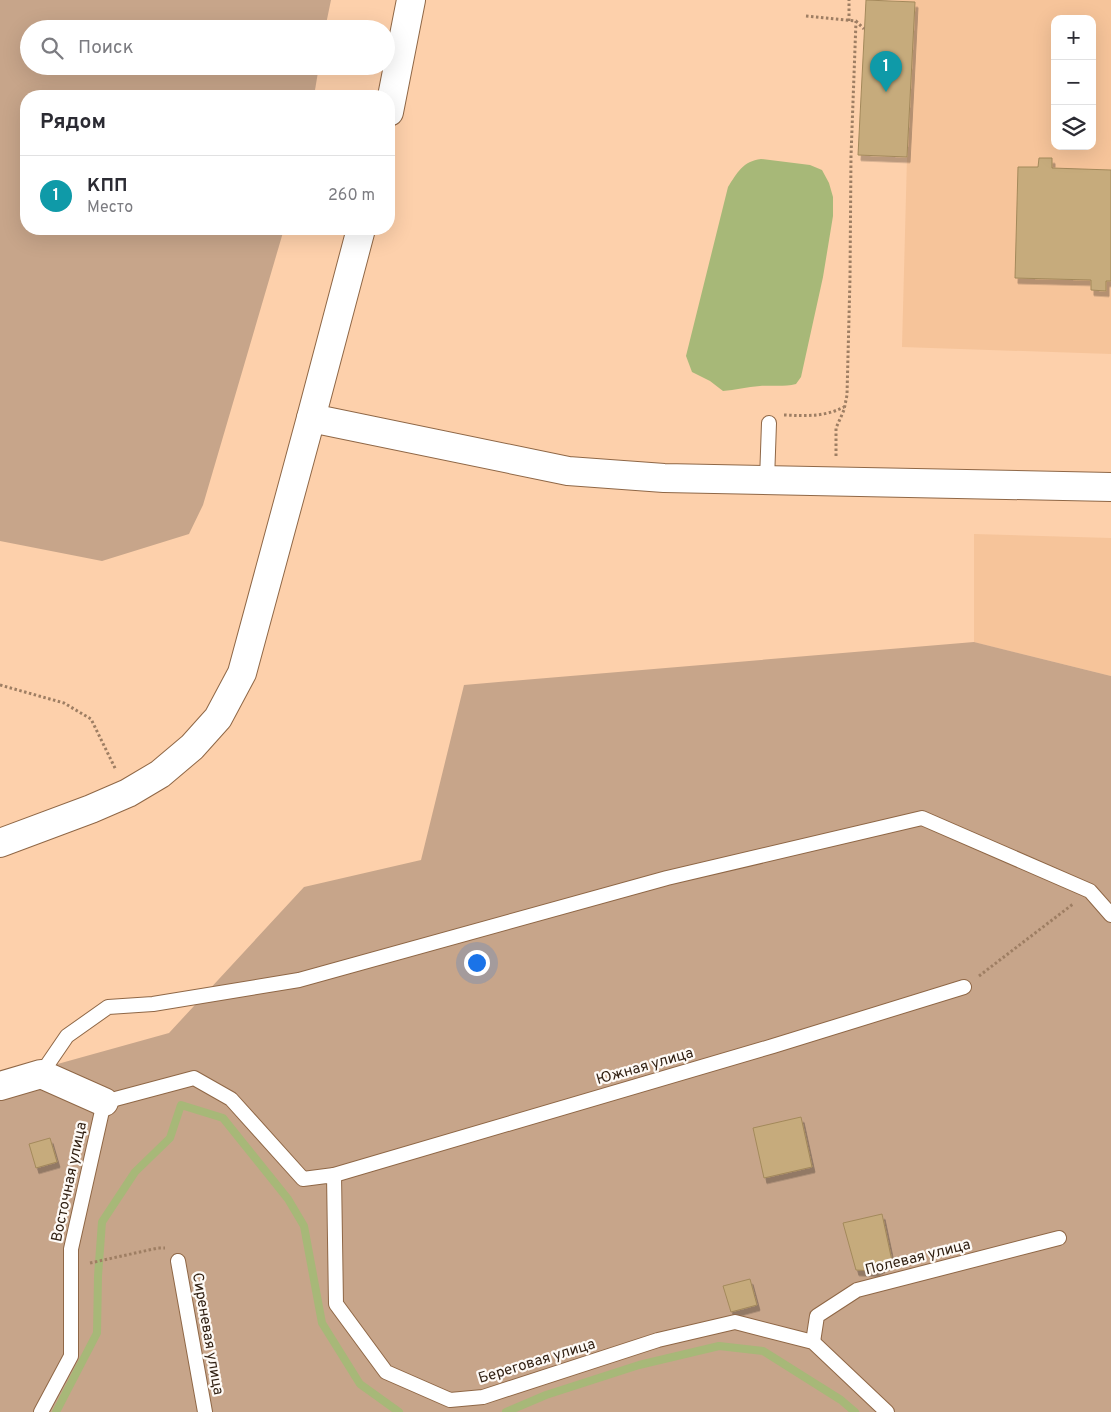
<!DOCTYPE html>
<html lang="ru">
<head>
<meta charset="utf-8">
<style>
  :root { --surface:#fff; --page:#f7f7f7; --text:#2b2b33; --muted:#7c7c81; --line:#e1e1e2; --accent:#111827 }
  body { margin:0; font-family:Overpass,sans-serif; background:var(--page); color:var(--text) }
  .controls { position:absolute; right:15px; top:15px; display:grid; overflow:hidden; border-radius:10px; box-shadow:0 5px 20px #0002 }
  .controls button { width:45px; height:45px; display:grid; place-items:center; padding:0; border:0; border-bottom:1px solid var(--line); background:var(--surface); color:var(--text); font:25px sans-serif }
  .you { position:absolute; left:476px; top:962px; width:18px; height:18px; margin:-12px; border:4px solid #fff; border-radius:50%; background:#1a73e8; box-shadow:0 0 0 8px #1a73e833 }
  .badge { display:grid; place-items:center; width:32px; height:32px; border-radius:50%; background:var(--accent); color:#fff; font-size:16px; font-weight:700 }
  .pin { position:absolute; translate:-50% -41px; filter:drop-shadow(0 1px 2px #0008) }
  .pin::after { content:''; position:absolute; top:26px; width:18px; height:15px; background:inherit; clip-path:polygon(0 0,100% 0,50% 100%) }
  .list { margin:0; padding:0; list-style:none }
  h2 { display:flex; justify-content:space-between; align-items:center; height:65px; margin:0; padding:0 20px; font-size:21px }
  h2 small { font-size:16px; font-weight:400; color:var(--muted) }
  .list li { display:grid; grid-template-columns:32px 1fr auto; gap:15px; align-items:center; box-sizing:border-box; height:80px; padding:0 20px; border-top:1px solid var(--line) }
  .list b { display:block; font-size:19px; white-space:nowrap }
  .list p { margin:0; font-size:16px; white-space:nowrap; color:var(--muted) }
  .list em { font-size:16px; font-style:normal; color:var(--muted) }
  .icon { flex:none; width:28px; height:28px; fill:none; stroke:currentColor; stroke-width:2; stroke-linecap:round; stroke-linejoin:round }
  .map { position:relative; flex:none; width:1111px; height:1412px; overflow:hidden }
  .search { position:absolute; background:var(--surface); box-shadow:0 5px 20px #0002; left:20px; top:20px; width:375px; height:55px; display:flex; align-items:center; gap:12px; box-sizing:border-box; padding:0 18px; border-radius:28px; color:var(--muted); font-size:19px }
  .panel { position:absolute; background:var(--surface); box-shadow:0 5px 20px #0002; left:20px; top:90px; width:375px; height:145px; border-radius:20px }
  .map>svg:first-child { display:block }
  .built { fill:#f6c49a; fill-rule:evenodd }
  .green { fill:#c7a58a }
  .water { fill:#a7b878 }
  .lines { fill:none; stroke-linecap:round; stroke-linejoin:round }
  .stream { stroke:#a7b878; stroke-width:8 }
  .building { fill:#c6ab7c; stroke:#a3895b; filter:url(#shadow) }
  .service-casing { stroke:#8f6746; stroke-width:16 }
  .minor-casing { stroke:#8f6746; stroke-width:30 }
  .path { stroke:#9e7e63; stroke-width:3; stroke-dasharray:2.5 2.5; stroke-linecap:butt }
  .service { stroke:#fff; stroke-width:14 }
  .minor { stroke:#fff; stroke-width:28 }
  .labels { text-anchor:middle; dominant-baseline:central; stroke-width:4.5; stroke-linejoin:round; paint-order:stroke }
  .street-label { font-size:15px; fill:#301f11; stroke:#fefaf6 }
</style>
</head>
<body>
<div class="map">
<svg width="1111" height="1412" viewBox="0 0 1111 1412">
  <defs>
    <filter id="shadow"><feDropShadow dx="3" dy="5.5" stdDeviation="0" flood-color="#0004"/></filter>
  </defs>
  <rect width="100%" height="100%" fill="#fdd0ab"/>
  <g class="built">
    <path d="M889,0H1111V354L902,347L907,157L915,2ZM1055,19H1092V146H1055Z"/>
    <path d="M974,534L1111,538V676L974,642Z"/>
  </g>
  <g class="green">
    <path d="M0,0H331L325,29H29V66H319L314,96H26V229H284L203,505L189,534L102,561L0,541Z"/>
    <path d="M974,642L1111,676V1412H0V1080L169,1033L304,887L421,860L464,685Z"/>
  </g>
  <path class="water" d="M761,159L810,165L822,170L829,183L833,197V216L823,277L801,377L796,384C784,387 772,385 760,386C747,387 735,390 723,391L710,381L692,372L686,356L728,187C737,173 743,161 761,159Z"/>
  <g class="lines">
    <g class="stream">
      <path d="M56,1412L97,1333L98,1276L102,1222L135,1172L170,1138L181,1105L223,1118L288,1199L304,1226L322,1323L360,1384L399,1412"/>
      <path d="M506,1412L546,1395L639,1365L719,1346L763,1351L841,1400L855,1412"/>
    </g>
  </g>
  <g class="building">
    <path d="M866,0L915,2L907,157L858,155Z"/>
    <path d="M1039,158H1052V168L1111,170V281H1106V291L1091,290V280L1015,278L1018,167H1038Z"/>
    <path d="M801,1117L812,1167L764,1178L753,1128Z"/>
    <path d="M50,1138L57,1162L36,1168L29,1144Z"/>
    <path d="M882,1214L892,1261L875,1271L856,1270L843,1223Z"/>
    <path d="M750,1279L757,1305L731,1312L723,1286Z"/>
  </g>
  <g class="lines">
    <defs>
      <g id="service">
        <path d="M767,480L769,423"/>
        <path d="M41,1074L67,1036L108,1007L153,1004L299,980L667,878L922,818L1090,891L1111,915"/>
        <path d="M334,1175L773,1046L964,987"/>
        <path d="M178,1261L205,1412"/>
        <path d="M813,1342L817,1316L857,1290L1059,1238"/>
        <path d="M41,1412L71,1356V1249L104,1102L194,1078L231,1099L303,1179L334,1175L336,1304L386,1372L450,1400L483,1397L658,1340L735,1322L813,1342L887,1412"/>
      </g>
      <g id="minor">
        <path d="M389,112L411,0"/>
        <path d="M311,418L568,471L664,478L1111,487"/>
        <path d="M0,843L91,809L128,793L160,774L192,747L218,718L242,673L311,418L361,229"/>
        <path d="M0,1086L41,1074L104,1102"/>
      </g>
    </defs>
    <use href="#service" class="service-casing"/>
    <use href="#minor" class="minor-casing"/>
    <g class="path">
      <path d="M806,16L856,21L864,29"/>
      <path d="M849,21V0"/>
      <path d="M784,415C806,416 824,417 844,407"/>
      <path d="M836,456V428L844,410L847,395L850,278L851,156L856,21"/>
      <path d="M0,685L64,703L91,719L116,770"/>
      <path d="M979,976L1073,904"/>
      <path d="M90,1263L158,1248H165"/>
    </g>
    <use href="#service" class="service"/>
    <use href="#minor" class="minor"/>
  </g>
  <g class="labels">
    <g class="street-label">
      <text transform="translate(645 1067) rotate(-16)">Южная улица</text>
      <text transform="translate(70 1182) rotate(-78)">Восточная улица</text>
      <text transform="translate(918 1258) rotate(-14)">Полевая улица</text>
      <text transform="translate(207 1334) rotate(80)">Сиреневая улица</text>
      <text transform="translate(537 1362) rotate(-17)">Береговая улица</text>
    </g>
  </g>
</svg>
<div class="controls">
<button>+</button>
<button>−</button>
<button><svg class="icon" aria-label="layers" viewBox="0 0 24 24"><path d="M12 4l9 5-9 5-9-5zM3 14l9 5 9-5"/></svg></button>
</div>
<div class="you"></div>
<div class="pin badge" style="left:886px;top:92px;background:#0f9aa8">1</div>
<div class="search"><svg class="icon" aria-label="search" viewBox="0 0 24 24"><circle cx="10" cy="10" r="6"/><path d="M15 15l6 6"/></svg>Поиск</div>
<section class="panel">
<h2>Рядом<small></small></h2>
<ul class="list">
<li><span class="badge" style="background:#0f9aa8">1</span><div><b>КПП</b><p>Место</p></div><em>260 m</em></li>
</ul>
</section>
</div>
</body>
</html>
